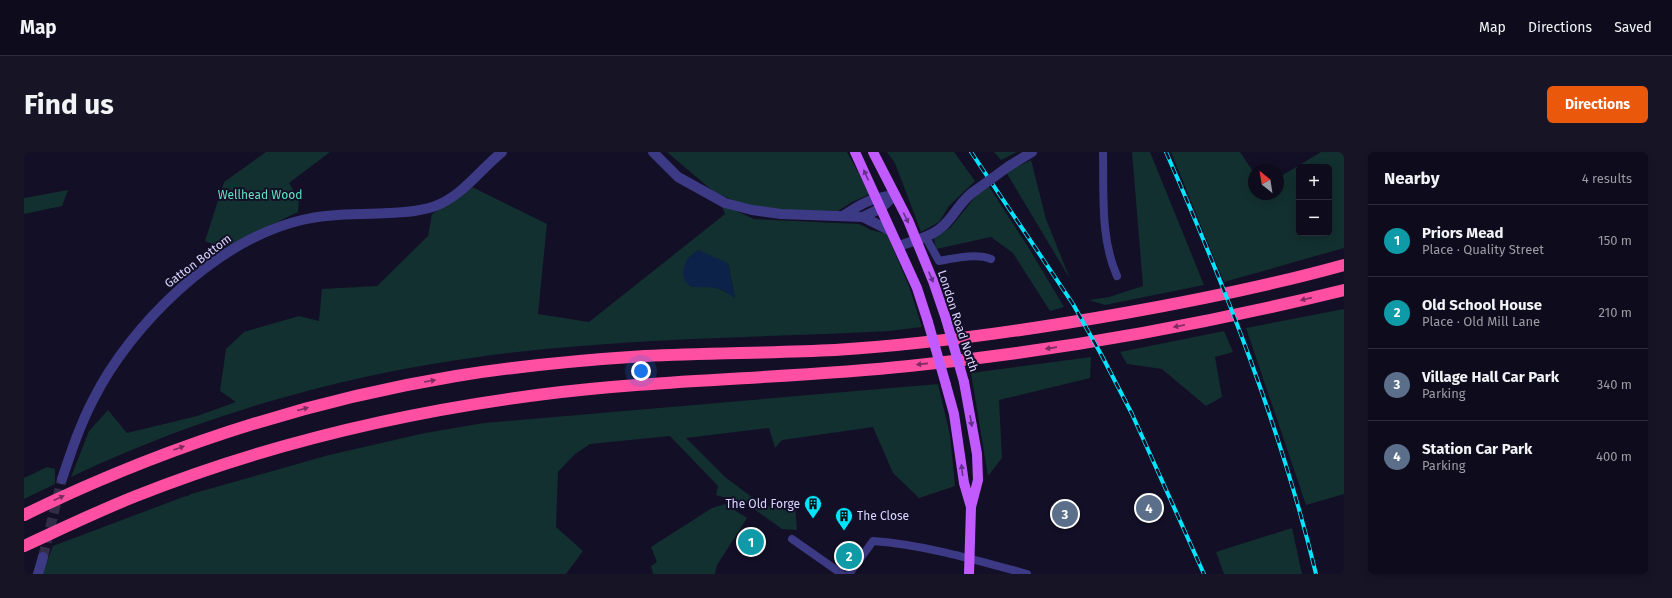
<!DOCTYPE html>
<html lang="en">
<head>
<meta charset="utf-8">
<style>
  :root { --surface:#0e0b1c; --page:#171425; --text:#f1f3f6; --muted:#9b9ba3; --line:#2e2b3b; --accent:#ea580c }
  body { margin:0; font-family:"Fira Sans",sans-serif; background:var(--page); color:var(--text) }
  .controls { position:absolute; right:12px; top:12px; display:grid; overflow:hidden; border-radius:6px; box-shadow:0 2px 10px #0003 }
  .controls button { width:36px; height:36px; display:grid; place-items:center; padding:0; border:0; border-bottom:1px solid var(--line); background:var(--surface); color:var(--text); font:20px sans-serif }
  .compass { position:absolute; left:1224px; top:12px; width:36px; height:36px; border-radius:50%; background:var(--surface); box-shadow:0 2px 10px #0003; rotate:330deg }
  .you { position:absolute; left:617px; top:219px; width:14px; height:14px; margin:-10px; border:3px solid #fff; border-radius:50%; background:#1a73e8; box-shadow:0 0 0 6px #1a73e833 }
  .badge { display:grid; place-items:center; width:26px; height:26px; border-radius:50%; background:var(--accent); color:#fff; font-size:13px; font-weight:700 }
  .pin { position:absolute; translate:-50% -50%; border:2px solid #fff; box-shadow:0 1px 4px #0006 }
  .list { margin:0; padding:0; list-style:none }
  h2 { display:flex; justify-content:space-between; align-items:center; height:52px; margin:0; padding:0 16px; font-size:17px }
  h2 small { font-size:13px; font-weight:400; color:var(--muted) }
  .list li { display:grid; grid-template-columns:26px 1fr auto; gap:12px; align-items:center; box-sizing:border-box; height:72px; padding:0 16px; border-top:1px solid var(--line) }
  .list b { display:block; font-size:15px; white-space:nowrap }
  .list p { margin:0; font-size:13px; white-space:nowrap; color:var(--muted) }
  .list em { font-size:13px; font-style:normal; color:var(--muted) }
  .map { position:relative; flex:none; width:1320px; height:422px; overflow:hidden; border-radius:6px }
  header { display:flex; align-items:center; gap:24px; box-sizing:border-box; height:56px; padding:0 20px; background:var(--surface); border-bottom:1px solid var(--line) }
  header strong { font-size:19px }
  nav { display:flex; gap:22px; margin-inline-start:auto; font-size:14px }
  .intro { display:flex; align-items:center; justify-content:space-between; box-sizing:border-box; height:96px; padding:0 24px }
  h1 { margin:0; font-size:28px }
  .button { padding:10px 18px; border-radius:6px; background:var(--accent); color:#fff; font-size:14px; font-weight:700 }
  main { display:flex; gap:24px; padding:0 24px }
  aside { flex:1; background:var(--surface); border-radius:6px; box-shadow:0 2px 10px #0003 }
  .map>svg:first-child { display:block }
  .green { fill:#12302f; fill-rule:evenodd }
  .water { fill:#0c2248 }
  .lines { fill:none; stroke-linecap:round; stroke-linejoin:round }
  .tertiary-tunnel { stroke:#312d47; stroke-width:10; stroke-dasharray:10 5; stroke-linecap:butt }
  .minor { stroke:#3d3a85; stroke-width:8 }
  .tertiary { stroke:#3d3a85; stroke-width:10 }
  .primary { stroke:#c25bff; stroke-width:10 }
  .motorway { stroke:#ff4fa3; stroke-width:12 }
  .rail-casing { stroke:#00e5ff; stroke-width:4 }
  .rail { stroke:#130f26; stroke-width:2.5; stroke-dasharray:8; stroke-linecap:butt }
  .tertiary-bridge { stroke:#3d3a85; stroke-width:10 }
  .primary-bridge { stroke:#c25bff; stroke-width:10 }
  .oneway { fill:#623188 }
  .oneway2 { fill:#7d2c5e }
  .labels { text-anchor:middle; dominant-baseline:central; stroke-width:4; stroke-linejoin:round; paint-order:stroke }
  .park-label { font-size:12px; fill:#5fe0c0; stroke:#130f26 }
  .street-label { font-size:12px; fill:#d9d4ff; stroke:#130f26 }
  .poi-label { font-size:12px; fill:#d9d4ff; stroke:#130f26; text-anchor:end }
</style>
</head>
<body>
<header>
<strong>Map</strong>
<nav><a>Map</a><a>Directions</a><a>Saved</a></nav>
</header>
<div class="intro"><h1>Find us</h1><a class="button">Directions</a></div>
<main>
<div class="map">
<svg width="1320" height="422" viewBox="0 0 1320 422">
  <rect width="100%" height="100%" fill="#130f26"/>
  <g class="green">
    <path d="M242,0H306L265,31L275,47L274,60L216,88L201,102L193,94L181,89L200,30Z"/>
    <path d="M643,0H823L846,42L828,50L814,59L793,60L732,58L690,40Z"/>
    <path d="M863,0H930L951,29L925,54L915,70L897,80L871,11Z"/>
    <path d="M970,0H993L977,8Z"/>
    <path d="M1108,0H1126L1180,133L1081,153L1065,148L1085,145L1119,134Z"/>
    <path d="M1147,0H1216L1230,21V42H1254V26L1297,0H1320V96L1200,130ZM1275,15H1305V81H1275Z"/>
    <path d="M1007,8L1022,67L1046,127L982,20Z"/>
    <path d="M964,33L1006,98L1040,155L1026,159L989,101L967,85L912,97L910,86L927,75L955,40Z"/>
    <path d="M448,35L523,72L514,162L565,170L701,62L697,52L730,67L835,72L847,78L863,82L885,134L898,175L865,179C731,186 595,186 461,204C318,223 177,263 47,325L65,279L84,258L103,281L173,264L212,250L196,239L202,197L220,180L275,164L295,169L298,137L353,134L404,84L408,62ZM704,111L711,146C695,134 687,134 667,135Z"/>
    <path d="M44,38L38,54L0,62V46Z"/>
    <path d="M1320,157V342L1282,353L1222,176Z"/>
    <path d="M1200,179L1209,200L1191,205L1198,245L1182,254L1138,217L1103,212L1096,200Z"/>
    <path d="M1067,205L1066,226L975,248L978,306L964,324L947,221Z"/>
    <path d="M914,232L926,283L931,334L895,346L869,321L849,275L758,288L751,296L745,276L662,286L701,325L737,352L758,357L771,353L773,378L758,377L723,352L692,343L694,334L646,284L566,292L551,302L534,320L532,375L559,399L542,422H18L29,394L159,345L164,344L167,342L305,303L401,281L460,271Z"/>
    <path d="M23,315L31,317V332L0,347V326Z"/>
    <path d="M701,352L723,366L693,413L691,422H629L627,414L633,410L627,395L688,356Z"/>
    <path d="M1268,376L1278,422H1200L1192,400Z"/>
  </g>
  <path class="water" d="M674,98L704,111L711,146C701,138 693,135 679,135C676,135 670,136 667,134C655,129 659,111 666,104C669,102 672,100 674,98Z"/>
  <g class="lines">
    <path class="tertiary-tunnel" d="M19,405L38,327"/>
    <g class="minor">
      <path d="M1079,0C1080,41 1076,86 1093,124"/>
      <path d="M901,84L915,109C931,106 953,101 967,107"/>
      <path d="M768,387L818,422"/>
      <path d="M825,422L849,389C902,393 952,408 1003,422"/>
    </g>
    <g class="tertiary">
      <path d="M629,0L654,25L701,51L728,58L757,62L839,65L857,56L871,43"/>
      <path d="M985,14L1008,0"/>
      <path d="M819,64C838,51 847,46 871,43"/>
      <path d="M839,65L867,79"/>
      <path d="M874,94C890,89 911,84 922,71C934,58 937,48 952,38"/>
      <path d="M38,327C47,300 56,273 69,248C107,172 193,88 278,68C306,61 337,63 365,61C382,60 401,59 416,52C440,41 457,17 478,0"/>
      <path d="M14,422L19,405"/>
    </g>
    <g class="primary">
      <path d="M831,0L893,136L904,170"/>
      <path d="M849,0L884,68L909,129L922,167"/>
      <path d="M940,230L953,302L954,328L947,355L945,422"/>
      <path d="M922,233L930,262L940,331L947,355"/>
    </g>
    <g class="motorway">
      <path d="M0,363C137,296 281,249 432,224C494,214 558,208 621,204C684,201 748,201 811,198C908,192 1005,178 1101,161C1174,148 1248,133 1320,113"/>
      <path d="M0,394C37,377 74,359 112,344C240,293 375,261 513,243C636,227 761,227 885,214C1032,199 1177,173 1320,138"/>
    </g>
    <defs>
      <g id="rail">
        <path d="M947,0L1049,152L1078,204L1108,262L1180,422"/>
        <path d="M1142,0C1202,137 1257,277 1292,422"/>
      </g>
    </defs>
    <use href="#rail" class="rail-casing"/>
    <use href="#rail" class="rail"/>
    <path class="tertiary-bridge" d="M952,38L985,14"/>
    <g class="primary-bridge">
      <path d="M922,167L940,230"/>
      <path d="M904,170L922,233"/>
    </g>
  </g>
  <defs><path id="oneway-solid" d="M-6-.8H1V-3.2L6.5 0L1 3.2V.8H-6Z"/></defs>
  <g class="oneway">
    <use href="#oneway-solid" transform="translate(842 23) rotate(-114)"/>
    <use href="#oneway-solid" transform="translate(882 66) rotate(64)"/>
    <use href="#oneway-solid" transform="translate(907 125) rotate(67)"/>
    <use href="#oneway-solid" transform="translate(947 269) rotate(80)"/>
    <use href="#oneway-solid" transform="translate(938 318) rotate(-97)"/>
  </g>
  <g class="oneway2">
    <use href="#oneway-solid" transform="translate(1282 147) rotate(167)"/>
    <use href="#oneway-solid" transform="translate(1155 174) rotate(169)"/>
    <use href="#oneway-solid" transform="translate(1027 196) rotate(172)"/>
    <use href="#oneway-solid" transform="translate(898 212) rotate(174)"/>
    <use href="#oneway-solid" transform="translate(406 229) rotate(-10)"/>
    <use href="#oneway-solid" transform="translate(279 257) rotate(-15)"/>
    <use href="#oneway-solid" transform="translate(155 296) rotate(-20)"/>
    <use href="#oneway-solid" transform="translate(35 346) rotate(-25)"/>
  </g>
  <defs>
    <symbol id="building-pin" viewBox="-11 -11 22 30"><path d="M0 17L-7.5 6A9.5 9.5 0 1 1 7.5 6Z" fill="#00e5ff" stroke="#130f26"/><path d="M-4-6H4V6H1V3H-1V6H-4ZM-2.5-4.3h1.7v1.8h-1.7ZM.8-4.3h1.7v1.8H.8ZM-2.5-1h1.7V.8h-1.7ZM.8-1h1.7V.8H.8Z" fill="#111"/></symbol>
  </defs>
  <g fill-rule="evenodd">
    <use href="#building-pin" x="779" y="342" width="20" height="27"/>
    <use href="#building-pin" x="810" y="354" width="20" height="27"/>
  </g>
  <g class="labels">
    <g class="park-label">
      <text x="236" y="43">Wellhead Wood</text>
    </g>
    <g class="street-label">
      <text transform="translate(174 109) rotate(-37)">Gatton Bottom</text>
      <text transform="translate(934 169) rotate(72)">London Road North</text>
    </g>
    <g class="poi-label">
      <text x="776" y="352">The Old Forge</text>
      <text x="833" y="364" text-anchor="start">The Close</text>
    </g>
  </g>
</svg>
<div class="controls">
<button>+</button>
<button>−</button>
</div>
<svg class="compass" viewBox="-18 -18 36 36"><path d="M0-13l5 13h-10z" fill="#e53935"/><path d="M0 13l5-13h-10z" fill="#9b9ba3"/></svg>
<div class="you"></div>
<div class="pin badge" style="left:727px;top:390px;background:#0f9aa8">1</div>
<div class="pin badge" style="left:825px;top:404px;background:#0f9aa8">2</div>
<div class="pin badge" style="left:1041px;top:362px;background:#5c6f8a">3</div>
<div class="pin badge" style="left:1125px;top:356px;background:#5c6f8a">4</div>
</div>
<aside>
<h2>Nearby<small>4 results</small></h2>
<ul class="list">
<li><span class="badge" style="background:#0f9aa8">1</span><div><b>Priors Mead</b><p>Place · Quality Street</p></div><em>150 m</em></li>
<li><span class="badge" style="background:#0f9aa8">2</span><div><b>Old School House</b><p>Place · Old Mill Lane</p></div><em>210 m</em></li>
<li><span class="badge" style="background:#5c6f8a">3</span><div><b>Village Hall Car Park</b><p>Parking</p></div><em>340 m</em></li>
<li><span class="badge" style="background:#5c6f8a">4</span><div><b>Station Car Park</b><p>Parking</p></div><em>400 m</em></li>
</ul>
</aside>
</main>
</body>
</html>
